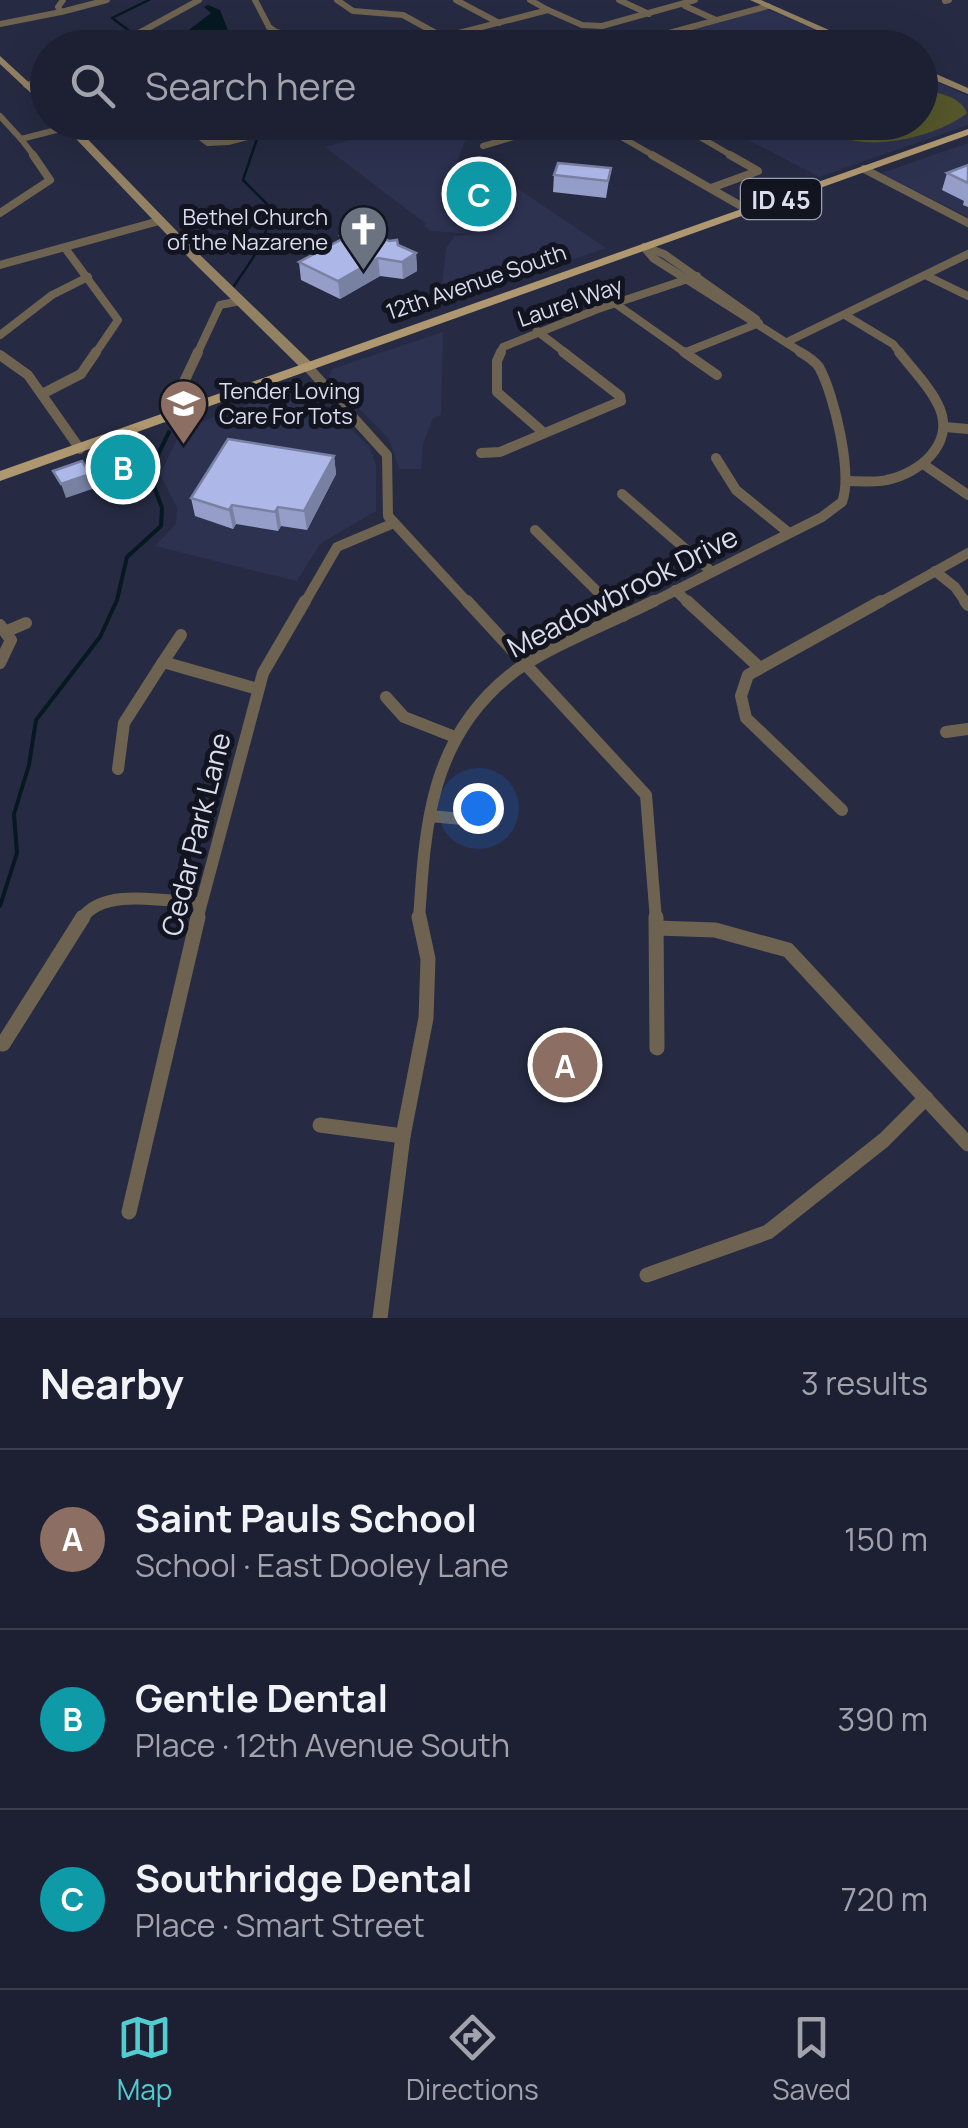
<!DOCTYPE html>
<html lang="en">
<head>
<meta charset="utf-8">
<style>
  :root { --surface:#1c2032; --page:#25283a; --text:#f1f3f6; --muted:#a0a3ac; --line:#3a3e4d; --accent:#51ccd1 }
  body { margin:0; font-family:Manrope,sans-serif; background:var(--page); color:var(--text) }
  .you { position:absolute; left:478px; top:808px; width:35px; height:35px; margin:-25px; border:8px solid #fff; border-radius:50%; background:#1a73e8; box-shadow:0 0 0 15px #1a73e833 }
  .badge { display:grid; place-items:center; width:65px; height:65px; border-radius:50%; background:var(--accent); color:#fff; font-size:32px; font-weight:700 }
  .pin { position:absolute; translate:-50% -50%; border:5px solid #fff; box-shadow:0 2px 10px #0006 }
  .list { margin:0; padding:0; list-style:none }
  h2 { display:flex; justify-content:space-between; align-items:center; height:130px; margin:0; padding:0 40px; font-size:42px }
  h2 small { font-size:32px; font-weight:400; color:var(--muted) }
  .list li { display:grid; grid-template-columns:65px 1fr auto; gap:30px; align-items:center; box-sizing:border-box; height:180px; padding:0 40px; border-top:2px solid var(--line) }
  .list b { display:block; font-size:38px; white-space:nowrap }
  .list p { margin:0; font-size:32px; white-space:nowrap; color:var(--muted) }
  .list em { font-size:32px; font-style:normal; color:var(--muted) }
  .icon { flex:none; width:55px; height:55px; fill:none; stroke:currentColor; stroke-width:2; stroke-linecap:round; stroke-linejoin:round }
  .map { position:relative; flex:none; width:968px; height:1318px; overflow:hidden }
  .search { position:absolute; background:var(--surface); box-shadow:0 10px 40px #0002; left:30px; right:30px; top:30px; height:110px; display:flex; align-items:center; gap:25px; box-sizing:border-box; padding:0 35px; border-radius:55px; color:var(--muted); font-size:38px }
  .sheet { height:670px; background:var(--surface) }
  nav { display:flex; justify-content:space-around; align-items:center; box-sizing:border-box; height:140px; border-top:2px solid var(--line); background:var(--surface); font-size:28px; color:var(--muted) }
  nav a { display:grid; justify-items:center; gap:5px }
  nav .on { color:var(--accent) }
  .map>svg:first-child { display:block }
  .built { fill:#2d3251 }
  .green { fill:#55572b }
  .water { fill:#061920 }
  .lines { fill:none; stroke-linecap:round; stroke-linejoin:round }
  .stream-far1 { stroke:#061920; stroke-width:2.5 }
  .stream { stroke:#061920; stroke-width:4 }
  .street-far4 { stroke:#6e6350; stroke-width:6 }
  .street-far3 { stroke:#6e6350; stroke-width:8 }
  .street-far2 { stroke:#6e6350; stroke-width:10 }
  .street-far1 { stroke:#6e6350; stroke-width:12 }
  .street { stroke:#6e6350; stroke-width:15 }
  .secondary { fill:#938163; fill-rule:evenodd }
  .primary { fill:#af9870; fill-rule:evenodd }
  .wall { fill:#959ec8 }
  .shaded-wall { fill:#7981a3 }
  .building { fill:#adb8e9; stroke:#7981a3; stroke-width:2.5 }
  .labels { text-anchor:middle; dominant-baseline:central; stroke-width:10; stroke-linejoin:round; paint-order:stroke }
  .far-poi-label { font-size:22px; fill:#d9dded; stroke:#12141f; text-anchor:end }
  .far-street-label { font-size:22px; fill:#d9dded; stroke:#12141f }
  .shield { fill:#12141f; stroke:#9da1af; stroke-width:2.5 }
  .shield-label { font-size:25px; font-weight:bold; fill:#d9dded }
  .street-label { font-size:28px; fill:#d9dded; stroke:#12141f }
</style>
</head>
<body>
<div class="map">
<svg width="968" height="1318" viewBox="0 0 968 1318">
  <rect width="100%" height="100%" fill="#262b43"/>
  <g class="built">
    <path d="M764,8L857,47L616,48Z"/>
    <path d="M921,75L968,96V125L819,177L716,123L920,122Z"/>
    <path d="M395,123H472L441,204L469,203L458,194L460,174L484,166L606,248L459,299L451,293H441L446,248L455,236L472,234L430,231L424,226L426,224L325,147L399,126Z"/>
    <path d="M968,143V217L883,174L885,172Z"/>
    <path d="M443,332L441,415L433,418L423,444L421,469H399L389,439L329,377L332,369Z"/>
    <path d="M303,384L370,447L376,466V511L320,544L297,581L155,546L176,524L177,508L160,474L182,429Z"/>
  </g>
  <path class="green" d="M921,89C929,92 961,94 967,113C939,136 865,155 832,132L831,123H821L920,122Z"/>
  <path class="water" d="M208,5L220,10L229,33L238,40C216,40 193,55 172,43L211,13L204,7Z"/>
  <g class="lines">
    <g class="stream-far1">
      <path d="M131,32L112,18L149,0"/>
      <path d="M137,37L150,48"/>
      <path d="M263,129L267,122"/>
      <path d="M234,286C249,263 275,233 267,204L243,180L257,139"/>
    </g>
    <path class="stream" d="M0,906L17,853L14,814L29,765L36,720L100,637L117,600L127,557L161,526L162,508L149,473L169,432"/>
    <g class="street-far4">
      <path d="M255,0L269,27L276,32L353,48"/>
      <path d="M337,0L353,11L403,15L443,37L548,10L582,25L602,26L695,0"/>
      <path d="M456,0L499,23"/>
      <path d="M530,0L548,10"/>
      <path d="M619,0L649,14"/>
      <path d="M945,1L949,0"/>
      <path d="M685,6L716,20"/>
      <path d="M61,12L107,0"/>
      <path d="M0,24L61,12L58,7L63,0"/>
      <path d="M80,48L139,33L199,0"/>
      <path d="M269,48L293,38"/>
      <path d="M521,48L542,41"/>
      <path d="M614,48L768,6"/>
      <path d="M26,85L48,80"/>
      <path d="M0,116L21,139"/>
      <path d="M180,122L208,143L228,142L308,122"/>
      <path d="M595,122L656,157"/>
      <path d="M674,122L734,157"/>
      <path d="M483,146L565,122"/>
      <path d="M35,157L21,139L88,122"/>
    </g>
    <g class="street-far3">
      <path d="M652,155L748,210"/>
      <path d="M864,169L968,223"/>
      <path d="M711,188L758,171L730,155"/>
      <path d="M0,213L50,180L33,155"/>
      <path d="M644,247L653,258L804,354"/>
      <path d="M65,248L118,320L95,354"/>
      <path d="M647,248L664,254L756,319"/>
      <path d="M0,265L159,221"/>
      <path d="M927,276L968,296"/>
      <path d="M616,304L687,354"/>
      <path d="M845,315L893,344L901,354"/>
      <path d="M537,331L567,354"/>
      <path d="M0,335L52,295L88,277"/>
      <path d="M789,341L968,254"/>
      <path d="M686,352L759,323"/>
      <path d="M197,354L220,305L240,301"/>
      <path d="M500,354L503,347L598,309L697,276"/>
    </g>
    <g class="street-far2">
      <path d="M501,352L497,361V392L544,433"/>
      <path d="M684,352L717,375"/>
      <path d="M0,355L28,375L80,449"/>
      <path d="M307,366L387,455L388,516L469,604"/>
      <path d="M42,394L81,374L96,352"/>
      <path d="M167,418L198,352"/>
      <path d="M945,427L968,429"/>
      <path d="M481,453L500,452L621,401L620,396L563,352"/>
      <path d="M716,458L736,490L789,533"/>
      <path d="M923,464L968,495"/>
      <path d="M848,481C860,481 875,483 887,480C920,473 954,444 940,409C932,389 912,369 899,352"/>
      <path d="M622,494L712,572"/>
      <path d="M535,530L610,604"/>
      <path d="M935,571L955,587L967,604"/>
      <path d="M675,590L690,604"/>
      <path d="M304,604L337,547L394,523"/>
      <path d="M649,604L822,517L842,502C853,473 834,394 819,367C814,360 807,356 800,352"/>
      <path d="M877,604L968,553"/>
    </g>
    <g class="street-far1">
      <path d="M467,601L646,795L656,920"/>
      <path d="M608,601L623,616"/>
      <path d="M687,601L760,668"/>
      <path d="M965,601L968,605"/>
      <path d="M0,625L11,640L0,663"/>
      <path d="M7,631L26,623"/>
      <path d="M163,662L181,635"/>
      <path d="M386,697L404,717L455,737"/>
      <path d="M946,732L968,729"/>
      <path d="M118,769L124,723L163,662L258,689"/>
      <path d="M842,810L746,718L741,696L748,675L881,601"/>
      <path d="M430,816L494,822"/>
      <path d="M81,920C102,886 167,902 201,903"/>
      <path d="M197,920L263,673L305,601"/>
      <path d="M419,920C425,825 430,739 510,675C542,649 614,621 654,601"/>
    </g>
    <g class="street">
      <path d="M656,917L657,1048"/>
      <path d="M657,928L715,930L788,950L968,1144"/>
      <path d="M3,1044L83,917"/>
      <path d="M320,1125L403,1136"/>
      <path d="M129,1212L198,917"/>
      <path d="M647,1275L768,1232L884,1140L926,1098"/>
      <path d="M380,1318L403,1136L426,1018L428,959L419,917"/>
    </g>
    <g class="secondary">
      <path d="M750,0H761L870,48H857Z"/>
      <path d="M0,56L48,100V109L0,64Z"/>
      <path d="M920,67L968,88V94L920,74Z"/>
      <path d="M60,122H71L199,254L312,363V369H302L191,260Z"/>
    </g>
    <path class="primary" d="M968,129V135L0,481V471Z"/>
  </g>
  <g class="wall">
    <path d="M968,165V207L963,205L964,201L942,190L947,173Z"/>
    <path d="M611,168L606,198L553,192L554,175Z"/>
    <path d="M465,184L494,187V195L477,200L465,192Z"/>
    <path d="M341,235L416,253L417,271L403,279L380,276L340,299L301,280L299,262L341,240Z"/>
    <path d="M133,446L137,460L131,474L119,478L107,461L103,447Z"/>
    <path d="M334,456L336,474L307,530L281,526L278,531L236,524L233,529L195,516L191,498Z"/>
  </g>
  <g class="shaded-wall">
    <path d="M494,187V195L477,200V192Z"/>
    <path d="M416,253L417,271L403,279L402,262Z"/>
    <path d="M378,258L380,276L340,299L338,281Z"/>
    <path d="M133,446L137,460L131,474L119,478L115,464Z"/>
    <path d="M334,456L336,474L307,530L304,511Z"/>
    <path d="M90,474L95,488L66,498L61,484Z"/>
    <path d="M232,505L236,524L233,529L229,510Z"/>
    <path d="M278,507L281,526L278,531L275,512Z"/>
  </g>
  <g class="building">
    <path d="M558,163L611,168L608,181L554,175Z"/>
    <path d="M968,165V183L947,173Z"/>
    <path d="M482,178L494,187L477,192L465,184Z"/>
    <path d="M357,227L389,241L397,240L398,245L416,253L402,262L378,258L338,281L299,262L346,237L341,235Z"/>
    <path d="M128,438L133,446L126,460L115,464L103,447Z"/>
    <path d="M228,439L334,456L304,511L278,507L275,512L232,505L229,510L191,498Z"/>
    <path d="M82,461L90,474L61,484L53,471Z"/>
  </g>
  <defs>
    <symbol id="church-pin" viewBox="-11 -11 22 30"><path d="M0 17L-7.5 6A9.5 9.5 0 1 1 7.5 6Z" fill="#6b7280" stroke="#12141f"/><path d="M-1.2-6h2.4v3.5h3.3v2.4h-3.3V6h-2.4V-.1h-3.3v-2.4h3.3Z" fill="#fff"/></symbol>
    <symbol id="school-pin" viewBox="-11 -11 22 30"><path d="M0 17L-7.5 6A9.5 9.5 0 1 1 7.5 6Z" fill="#8d6e63" stroke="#12141f"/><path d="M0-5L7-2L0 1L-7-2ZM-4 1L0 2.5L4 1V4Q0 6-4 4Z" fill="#fff"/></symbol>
  </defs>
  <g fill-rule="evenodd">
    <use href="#church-pin" x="336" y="202" width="55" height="75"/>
    <use href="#school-pin" x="156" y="376" width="55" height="75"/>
  </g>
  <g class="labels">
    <g class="far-poi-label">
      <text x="328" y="217">Bethel Church<tspan x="328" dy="25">of the Nazarene</tspan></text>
      <text x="219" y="391" text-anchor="start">Tender Loving<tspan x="219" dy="25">Care For Tots</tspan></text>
    </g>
    <g class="far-street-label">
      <text transform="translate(476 282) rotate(-19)">12th Avenue South</text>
      <text transform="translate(570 302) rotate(-19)">Laurel Way</text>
    </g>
    <rect class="shield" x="741" y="179" width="80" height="40" rx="8"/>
    <g class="shield-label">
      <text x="781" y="199">ID 45</text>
    </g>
    <g class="street-label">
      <text transform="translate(622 591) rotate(-27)">Meadowbrook Drive</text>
      <text transform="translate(195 834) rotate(-76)">Cedar Park Lane</text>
    </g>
  </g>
</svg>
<div class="you"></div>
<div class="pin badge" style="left:565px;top:1065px;background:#8d6e63">A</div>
<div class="pin badge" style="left:123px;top:467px;background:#0f9aa8">B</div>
<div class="pin badge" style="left:479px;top:194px;background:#0f9aa8">C</div>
<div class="search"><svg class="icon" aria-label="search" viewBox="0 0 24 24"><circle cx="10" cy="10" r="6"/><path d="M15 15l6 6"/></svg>Search here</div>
</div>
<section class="sheet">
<h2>Nearby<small>3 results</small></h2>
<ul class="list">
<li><span class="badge" style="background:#8d6e63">A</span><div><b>Saint Pauls School</b><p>School · East Dooley Lane</p></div><em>150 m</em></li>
<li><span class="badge" style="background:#0f9aa8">B</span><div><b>Gentle Dental</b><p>Place · 12th Avenue South</p></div><em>390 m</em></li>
<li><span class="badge" style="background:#0f9aa8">C</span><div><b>Southridge Dental</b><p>Place · Smart Street</p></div><em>720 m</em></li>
</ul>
</section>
<nav>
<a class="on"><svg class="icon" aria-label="map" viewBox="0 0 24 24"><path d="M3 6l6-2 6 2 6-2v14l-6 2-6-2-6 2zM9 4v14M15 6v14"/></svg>Map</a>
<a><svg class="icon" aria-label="directions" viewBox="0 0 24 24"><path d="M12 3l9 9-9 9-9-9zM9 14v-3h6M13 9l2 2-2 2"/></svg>Directions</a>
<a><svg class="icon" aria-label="saved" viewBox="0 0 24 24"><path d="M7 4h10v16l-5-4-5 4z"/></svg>Saved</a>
</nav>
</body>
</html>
